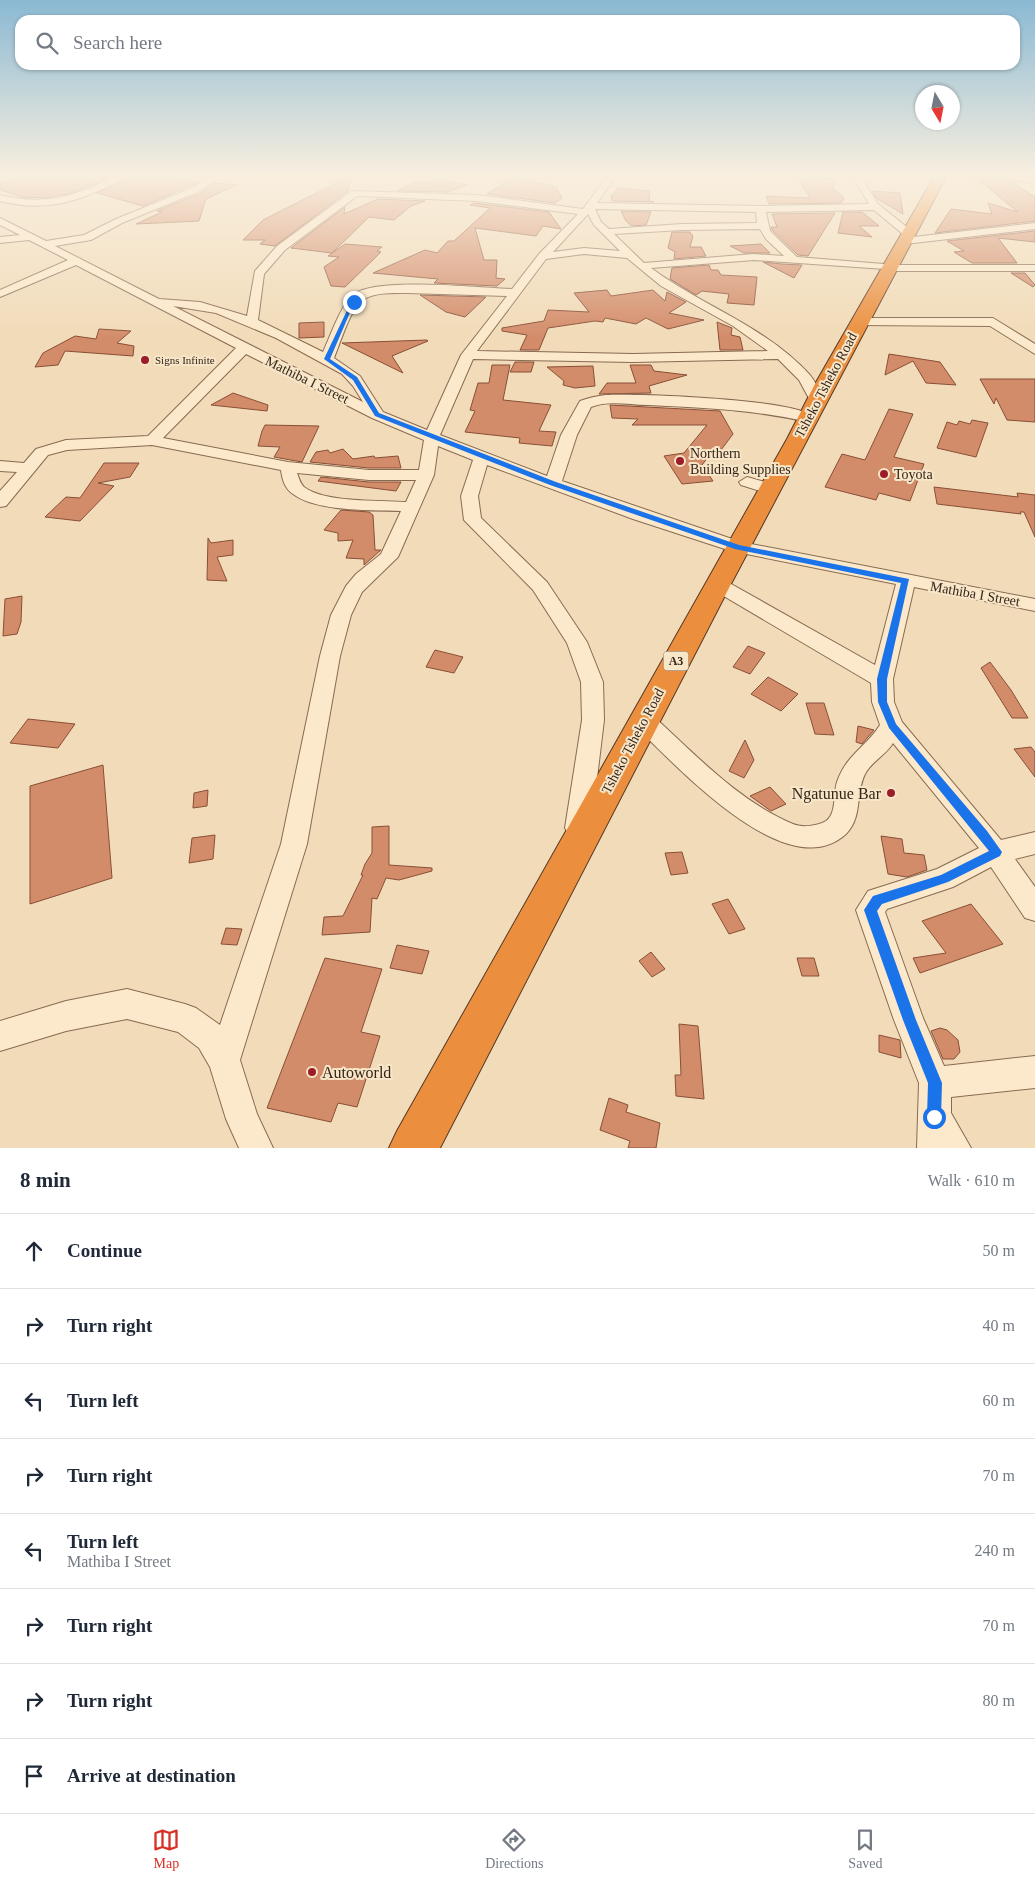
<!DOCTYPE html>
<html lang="en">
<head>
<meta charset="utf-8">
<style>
  :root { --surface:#fff; --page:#f2f2f3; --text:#1f2937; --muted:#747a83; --line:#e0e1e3; --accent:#d93025 }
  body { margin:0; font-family:"Times New Roman",serif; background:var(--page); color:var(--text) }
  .compass { position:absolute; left:915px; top:85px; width:45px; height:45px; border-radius:50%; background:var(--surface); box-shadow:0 1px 4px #0004; rotate:170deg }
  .stop { position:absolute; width:15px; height:15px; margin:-11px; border:4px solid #1a73e8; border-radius:50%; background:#fff }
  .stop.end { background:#1a73e8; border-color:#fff; box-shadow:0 1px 5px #0008 }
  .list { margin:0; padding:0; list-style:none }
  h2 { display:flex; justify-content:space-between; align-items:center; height:65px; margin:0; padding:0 20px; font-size:21px }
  h2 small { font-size:16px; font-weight:400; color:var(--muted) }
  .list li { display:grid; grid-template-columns:32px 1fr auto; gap:15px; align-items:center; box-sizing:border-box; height:75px; padding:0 20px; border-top:1px solid var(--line) }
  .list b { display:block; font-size:19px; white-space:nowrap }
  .list p { margin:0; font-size:16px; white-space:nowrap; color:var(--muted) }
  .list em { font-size:16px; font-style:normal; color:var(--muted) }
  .icon { flex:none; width:28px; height:28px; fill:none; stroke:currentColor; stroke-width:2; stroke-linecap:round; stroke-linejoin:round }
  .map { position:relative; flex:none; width:1035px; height:1148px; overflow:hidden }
  .search { position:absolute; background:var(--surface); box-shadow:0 1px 4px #0004; left:15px; right:15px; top:15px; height:55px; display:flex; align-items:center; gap:12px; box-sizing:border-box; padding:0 18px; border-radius:15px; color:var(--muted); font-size:19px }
  .sheet { height:665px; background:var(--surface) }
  nav { display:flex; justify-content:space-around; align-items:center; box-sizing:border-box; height:70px; border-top:1px solid var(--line); background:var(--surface); font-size:14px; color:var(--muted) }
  nav a { display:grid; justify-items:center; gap:2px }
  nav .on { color:var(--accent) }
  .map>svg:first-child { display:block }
  .building { fill:#d38c6a; stroke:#894f36 }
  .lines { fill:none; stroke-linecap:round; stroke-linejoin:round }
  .minor-casing { stroke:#886a52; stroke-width:2 }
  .highway-casing { stroke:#553827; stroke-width:2 }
  .minor { fill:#fce9cb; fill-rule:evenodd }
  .highway { fill:#eb8f3e; fill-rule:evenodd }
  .route { fill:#1a73e8 }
  .poi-dot { fill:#9c1d29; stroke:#f8e6c8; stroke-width:2 }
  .labels { text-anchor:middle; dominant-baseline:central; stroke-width:4; stroke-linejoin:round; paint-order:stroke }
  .far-poi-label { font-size:11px; fill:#352419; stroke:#f8e6c8; text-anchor:start }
  .shield { fill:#f8e6c8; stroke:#705e4e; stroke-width:1 }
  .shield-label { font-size:12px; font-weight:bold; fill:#352419 }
  .street-label { font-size:14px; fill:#352419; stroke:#f8e6c8 }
  .poi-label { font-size:14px; fill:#352419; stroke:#f8e6c8; text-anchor:start }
  .near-poi-label { font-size:16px; fill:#352419; stroke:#f8e6c8; text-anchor:end }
</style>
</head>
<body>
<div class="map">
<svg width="1035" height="1148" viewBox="0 0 1035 1148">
  <rect width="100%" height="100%" fill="#f1dbb8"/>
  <g class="building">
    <path d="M24,177H110L71,193L45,198L22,197L0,190V184Z"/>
    <path d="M126,177H161L199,182L143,206L97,193L117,184Z"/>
    <path d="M348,177H351L348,191L275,246L260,244L265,240H243L263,220Z"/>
    <path d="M514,177L556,187L562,198L555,203L487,194Z"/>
    <path d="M808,177L837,179L832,188L844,198L841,203L769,204L766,196L810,198L799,180L811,181Z"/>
    <path d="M975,177H1004L1035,197V221L935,233L951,209L992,214L988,203L1018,212Z"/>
    <path d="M432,178L467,185L448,192L397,191L415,182L431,183Z"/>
    <path d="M215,183L237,185L206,199L199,221L136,224L162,212L157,211L199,194Z"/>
    <path d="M618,188L650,191L649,201L654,202L612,201L611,196Z"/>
    <path d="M872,191L900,193L903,214L876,198Z"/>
    <path d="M378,199L425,201L411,206L394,220L369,217L332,253L291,248L345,207L344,214Z"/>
    <path d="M474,203L549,212L561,229L543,226L536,236L475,228L484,260H497L496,278L505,279L497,286L434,283L438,279L373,273L425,250L437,253L448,241H454L490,208L470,205Z"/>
    <path d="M621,211L651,212L646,225L632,226L626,221Z"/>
    <path d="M843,212H862L879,226H859L872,237L838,233Z"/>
    <path d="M835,213L808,256L798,255L772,230L771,227H777L772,214Z"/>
    <path d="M1035,231V242L998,238L1017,263H972L954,252L964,251L947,241Z"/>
    <path d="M672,232H690L693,236L690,247H701L706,256L674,259L675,252L668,248Z"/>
    <path d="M345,244L382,247L377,251L381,252L345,287L331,286L324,267L339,257L328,256Z"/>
    <path d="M761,244L770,253H744L730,246Z"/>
    <path d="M763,262L782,264L802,265L794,278Z"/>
    <path d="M709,265L711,270H718L721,275L757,277L754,305L727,303L729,294L702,291L696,295L670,279L672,268Z"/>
    <path d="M1011,273H1025L1035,285L1033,287Z"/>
    <path d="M607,290L611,296L653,290L665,301L667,292L686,302L669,313L704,320L668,329L646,318L636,324L605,318L603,322L595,321L548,328L539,350H520L527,335L502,331V328L544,321L548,310L589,312L574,293Z"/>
    <path d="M420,295L486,297L465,317L446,312Z"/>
    <path d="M324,322V337L299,338V323Z"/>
    <path d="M717,322L732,328L731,335L740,337L743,350H720Z"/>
    <path d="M99,329L131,331L117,343L134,346L133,356L65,351L58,365L35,367L43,353L75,336L96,339Z"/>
    <path d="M427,340L428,341L392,356L403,373L342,343Z"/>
    <path d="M889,354L940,362L956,385L926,383L913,361L885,375Z"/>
    <path d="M515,362H534L531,372H510Z"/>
    <path d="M492,365H510L503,400L551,405L539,431L556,432L552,446L519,443L520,438L465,432L475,411L470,410L478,383H489Z"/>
    <path d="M630,365H651L654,371L687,375L649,386L651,393L599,394L607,383H636Z"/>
    <path d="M593,366L595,386L575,388L563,385L564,381L547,367Z"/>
    <path d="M980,379H1035V422L1007,420L996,398L994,404Z"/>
    <path d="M233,393L268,405L267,411L211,405Z"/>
    <path d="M610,405L720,411L733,434L721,450L715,448L702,465L713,481L682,484L664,456L684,453L707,425H632L638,419L612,418Z"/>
    <path d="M889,409L913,414L894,457L924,464L910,501L879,493L876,500L825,487L842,454L865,460Z"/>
    <path d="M972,420L988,423L976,457L937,448L947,422L957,425L959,421L970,424Z"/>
    <path d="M265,425L319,426L302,462L274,457L280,447L258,446L262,431Z"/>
    <path d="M343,449L353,459L374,456L375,458L398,456L401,468H369L310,462L316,452L328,450L330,453Z"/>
    <path d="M104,463H139L130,477L98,483L114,486L80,521L45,517L66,497L80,498Z"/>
    <path d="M321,477L369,482H401L396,491L318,481Z"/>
    <path d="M934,487L1018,497L1017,493L1035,495V537L1024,512H1020L1021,514L937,504Z"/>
    <path d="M341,510L369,512L373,515L375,550H381L364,565V559L346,558L353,540L338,541V533L324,530Z"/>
    <path d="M208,538L211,543L233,540V555L217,557L227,581L207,580Z"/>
    <path d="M22,596L21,622L17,634L3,636L5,599Z"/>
    <path d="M748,646L765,653L750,674L733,667Z"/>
    <path d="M435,650L463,657L454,673L426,667Z"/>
    <path d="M990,662L1011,690L1028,718H1012L981,668Z"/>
    <path d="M768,677L798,694L781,711L751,694Z"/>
    <path d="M806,703H824L834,735L815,734Z"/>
    <path d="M28,719L75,724L58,748L10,743Z"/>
    <path d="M858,726L874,730L862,744L856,742Z"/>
    <path d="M745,740L754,760L744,778L729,771Z"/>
    <path d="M1031,747L1035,752V777L1014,749Z"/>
    <path d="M103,765L112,878L30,904V786Z"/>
    <path d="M770,787L786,804L771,811L750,796Z"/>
    <path d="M208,790L207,806L193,808L194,793Z"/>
    <path d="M389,826V865L432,868V871L399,880L386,878L377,899L372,898L370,932L322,935L324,917L343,916L363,875H361L365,864L372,853V827Z"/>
    <path d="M215,835L213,859L189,863L192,838Z"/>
    <path d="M881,836L902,839L904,853L924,855L927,870L907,877L888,874Z"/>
    <path d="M682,852L688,873L671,875L665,853Z"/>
    <path d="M728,899L745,929L729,934L712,904Z"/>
    <path d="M971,904L1003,944L920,973L913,958L946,953L922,921Z"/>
    <path d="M226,928L242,929L237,945L221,944Z"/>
    <path d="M397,945L429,951L422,974L390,968Z"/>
    <path d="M651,952L665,969L652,977L639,961Z"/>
    <path d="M325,958L382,969L361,1032L380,1036L357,1107L338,1103L331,1122L267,1108Z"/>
    <path d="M797,958H814L819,976H802Z"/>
    <path d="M679,1024L698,1026L704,1099L676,1096L675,1075H681Z"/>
    <path d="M940,1028L947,1030L958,1040L960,1052L954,1059H943L931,1031Z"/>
    <path d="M879,1035L900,1040L901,1058L879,1052Z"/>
    <path d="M609,1098L628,1105L626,1112L660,1123L656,1148H628L630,1141L600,1130Z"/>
  </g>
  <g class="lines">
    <defs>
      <g id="minor">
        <path d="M0,177H22L3,182L0,181Z"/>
        <path d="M114,177H124C118,183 108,186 100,190C66,206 36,210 0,201V195C46,206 72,197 114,177Z"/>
        <path d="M207,177H215L216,180L198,192L122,223L91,240L55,246L159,299L200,302L247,316L255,271L277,246L352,191L477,195L583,209L607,177H615L597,203L761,206L869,204L853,177H861L878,204L913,232V236H905L874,210L766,212L770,231L797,257L896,265H1035V271H890L885,269L754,260L651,268C702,306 765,326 809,374C816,382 820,392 824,401L822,404H812L799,380L778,359L633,362L473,359L440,435L547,476L561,435L580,401C588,398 597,396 606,395C634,393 801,399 814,418L807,422C752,409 703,408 648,405C629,405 609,400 591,407L577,435L562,481L741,542L1035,599V611L914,587L893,679L894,702L902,722L1001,840L1035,832V854L1015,859L1035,887V921L1025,918L991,867L953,887L887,909L885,912L923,1018L944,1066L1035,1056V1088L951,1097V1113L971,1148H917L919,1083L894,1020L856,910L868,891L937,869L979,848L974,842L893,743C886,755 871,762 865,774C855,794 863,817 846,834C787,888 676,765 636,727L633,721L636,715L644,713L652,715C695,754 738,801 793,824C802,828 817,826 826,821C837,813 833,794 837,782C846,755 866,747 880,725L872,702L871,683L710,588L707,584L710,580H724L875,665L896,584L731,551L633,519L487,465L478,496L481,518L547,582L587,642L603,682L604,720L591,828L587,835L578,839L569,835L565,828L582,720L581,682L567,643L533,590L464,520L461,496L473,460L438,446L434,475L398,557L362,592L351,615L340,656L307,844L240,1060L257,1114L273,1148H239L226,1119L210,1067L199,1048L178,1032L127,1019L66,1031L0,1051V1021L66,1001L127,989L185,1004L196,1008L220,1025L281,844L320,656L331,615L346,586L356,574L381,554L401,511C372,510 317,512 293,494C285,489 282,479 281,470L152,445L67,450L48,455L6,506L0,507V491L17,472L0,471V461L24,463L36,449L66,440L148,436L236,348L76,265L0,297V290L68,260L29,240L0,243V237L20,235L0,225V218L46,241L84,235L116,219L192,188L207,179ZM357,196L477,201L578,214L539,254L512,289C479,288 379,277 354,294C341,304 330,337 323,352L258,320L264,274L285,250ZM595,209L756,212L757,223L682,224L609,229L601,222ZM588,214L594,225L620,251L584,248L553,252ZM760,229L766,239L784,256L754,254L644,263L614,234L682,230ZM584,254L627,258L661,286L733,326L768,351L633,354L477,351L546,259ZM407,293L507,296L461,355L427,430L383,412L360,376L334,358C340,344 351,306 364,299C377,292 394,293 407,293ZM173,306L216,313L276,338L342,374L353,386L363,402ZM246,354L372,418L424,440L419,470H369L288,462L163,438ZM297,473L369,480H416L406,502C379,500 325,503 304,487C300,483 299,478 297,473Z"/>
        <path d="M1010,177L1035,178V184L1011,179Z"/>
        <path d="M1035,223V229L905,244L900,241L905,238Z"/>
        <path d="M859,318H993L1035,344V354L990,326L855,325L853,322L855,319Z"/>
        <path d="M747,477L776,485L778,489L776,493L770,494L741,485L739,482Z"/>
      </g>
      <path id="highway" d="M934,177H946L731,584L440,1148H389L397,1131L787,439L815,384Z"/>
    </defs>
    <use href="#minor" class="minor-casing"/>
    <use href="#highway" class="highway-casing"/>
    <use href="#minor" class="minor"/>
    <use href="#highway" class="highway"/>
  </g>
  <linearGradient id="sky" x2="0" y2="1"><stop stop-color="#8ab9d3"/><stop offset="0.52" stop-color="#f9efdf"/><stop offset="1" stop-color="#f9efdf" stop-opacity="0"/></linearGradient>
  <rect width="1035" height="338" fill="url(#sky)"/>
  <path class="route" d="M355,301L330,359L357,377L379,413L556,482L739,545L909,579L887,679V702L896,724L987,831L1002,852L1000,856L948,882L882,904L877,911L916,1020L942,1083L941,1117L939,1122L934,1124L929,1122L927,1117L928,1083L903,1020L864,910L873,896L941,875L989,851L889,728L878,702L877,679L901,583L735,549L550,485L375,416L353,380L324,359L351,302Z"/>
  <g class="poi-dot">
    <circle cx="145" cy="360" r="5"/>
    <circle cx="680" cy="461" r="5"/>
    <circle cx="884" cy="474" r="5"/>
    <circle cx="891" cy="793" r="5"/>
    <circle cx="312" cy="1072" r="5"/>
  </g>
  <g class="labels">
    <g class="far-poi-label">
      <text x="155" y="360">Signs Infinite</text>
    </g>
    <rect class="shield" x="663.5" y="651.5" width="25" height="19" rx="4"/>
    <g class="shield-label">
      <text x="676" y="661">A3</text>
    </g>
    <g class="street-label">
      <text transform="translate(307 380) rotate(26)">Mathiba I Street</text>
      <text transform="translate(826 385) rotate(-62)">Tsheko Tsheko Road</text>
      <text transform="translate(975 594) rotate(10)">Mathiba I Street</text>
      <text transform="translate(633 741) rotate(-62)">Tsheko Tsheko Road</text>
    </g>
    <g class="poi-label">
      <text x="690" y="453">Northern<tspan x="690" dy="16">Building Supplies</tspan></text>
      <text x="894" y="474">Toyota</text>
    </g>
    <g class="near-poi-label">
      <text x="881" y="793">Ngatunue Bar</text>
      <text x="322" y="1072" text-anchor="start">Autoworld</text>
    </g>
  </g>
</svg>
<svg class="compass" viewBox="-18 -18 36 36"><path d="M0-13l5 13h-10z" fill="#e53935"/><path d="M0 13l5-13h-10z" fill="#747a83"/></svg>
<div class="stop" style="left:934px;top:1117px"></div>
<div class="stop end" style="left:354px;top:302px"></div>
<div class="search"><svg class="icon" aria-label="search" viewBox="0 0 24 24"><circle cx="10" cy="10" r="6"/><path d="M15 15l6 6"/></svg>Search here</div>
</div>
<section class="sheet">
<h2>8 min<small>Walk · 610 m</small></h2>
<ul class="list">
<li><svg class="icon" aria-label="ahead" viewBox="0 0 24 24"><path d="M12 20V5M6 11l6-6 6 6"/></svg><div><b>Continue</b></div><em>50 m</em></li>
<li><svg class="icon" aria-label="right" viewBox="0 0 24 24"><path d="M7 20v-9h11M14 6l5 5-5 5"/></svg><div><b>Turn right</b></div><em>40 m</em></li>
<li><svg class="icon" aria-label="left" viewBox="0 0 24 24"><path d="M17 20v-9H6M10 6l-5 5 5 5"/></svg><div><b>Turn left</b></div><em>60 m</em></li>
<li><svg class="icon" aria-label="right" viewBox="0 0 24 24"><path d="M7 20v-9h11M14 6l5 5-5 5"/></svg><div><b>Turn right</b></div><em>70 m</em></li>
<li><svg class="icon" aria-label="left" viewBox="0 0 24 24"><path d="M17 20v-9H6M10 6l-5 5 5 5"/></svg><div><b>Turn left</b><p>Mathiba I Street</p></div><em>240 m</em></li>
<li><svg class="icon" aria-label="right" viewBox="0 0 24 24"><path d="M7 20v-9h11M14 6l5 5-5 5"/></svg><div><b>Turn right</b></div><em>70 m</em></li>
<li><svg class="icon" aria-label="right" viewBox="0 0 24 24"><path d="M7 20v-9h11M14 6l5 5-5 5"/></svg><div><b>Turn right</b></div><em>80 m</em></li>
<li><svg class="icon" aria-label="arrive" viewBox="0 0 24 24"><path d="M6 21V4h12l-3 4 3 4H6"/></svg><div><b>Arrive at destination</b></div></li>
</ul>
</section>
<nav>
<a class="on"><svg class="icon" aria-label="map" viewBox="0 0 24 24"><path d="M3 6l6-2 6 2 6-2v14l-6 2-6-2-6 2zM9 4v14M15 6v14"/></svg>Map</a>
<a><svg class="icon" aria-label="directions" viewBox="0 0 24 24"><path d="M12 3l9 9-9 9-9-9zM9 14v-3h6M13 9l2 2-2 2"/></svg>Directions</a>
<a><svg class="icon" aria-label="saved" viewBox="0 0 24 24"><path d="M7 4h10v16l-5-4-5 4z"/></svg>Saved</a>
</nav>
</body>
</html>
